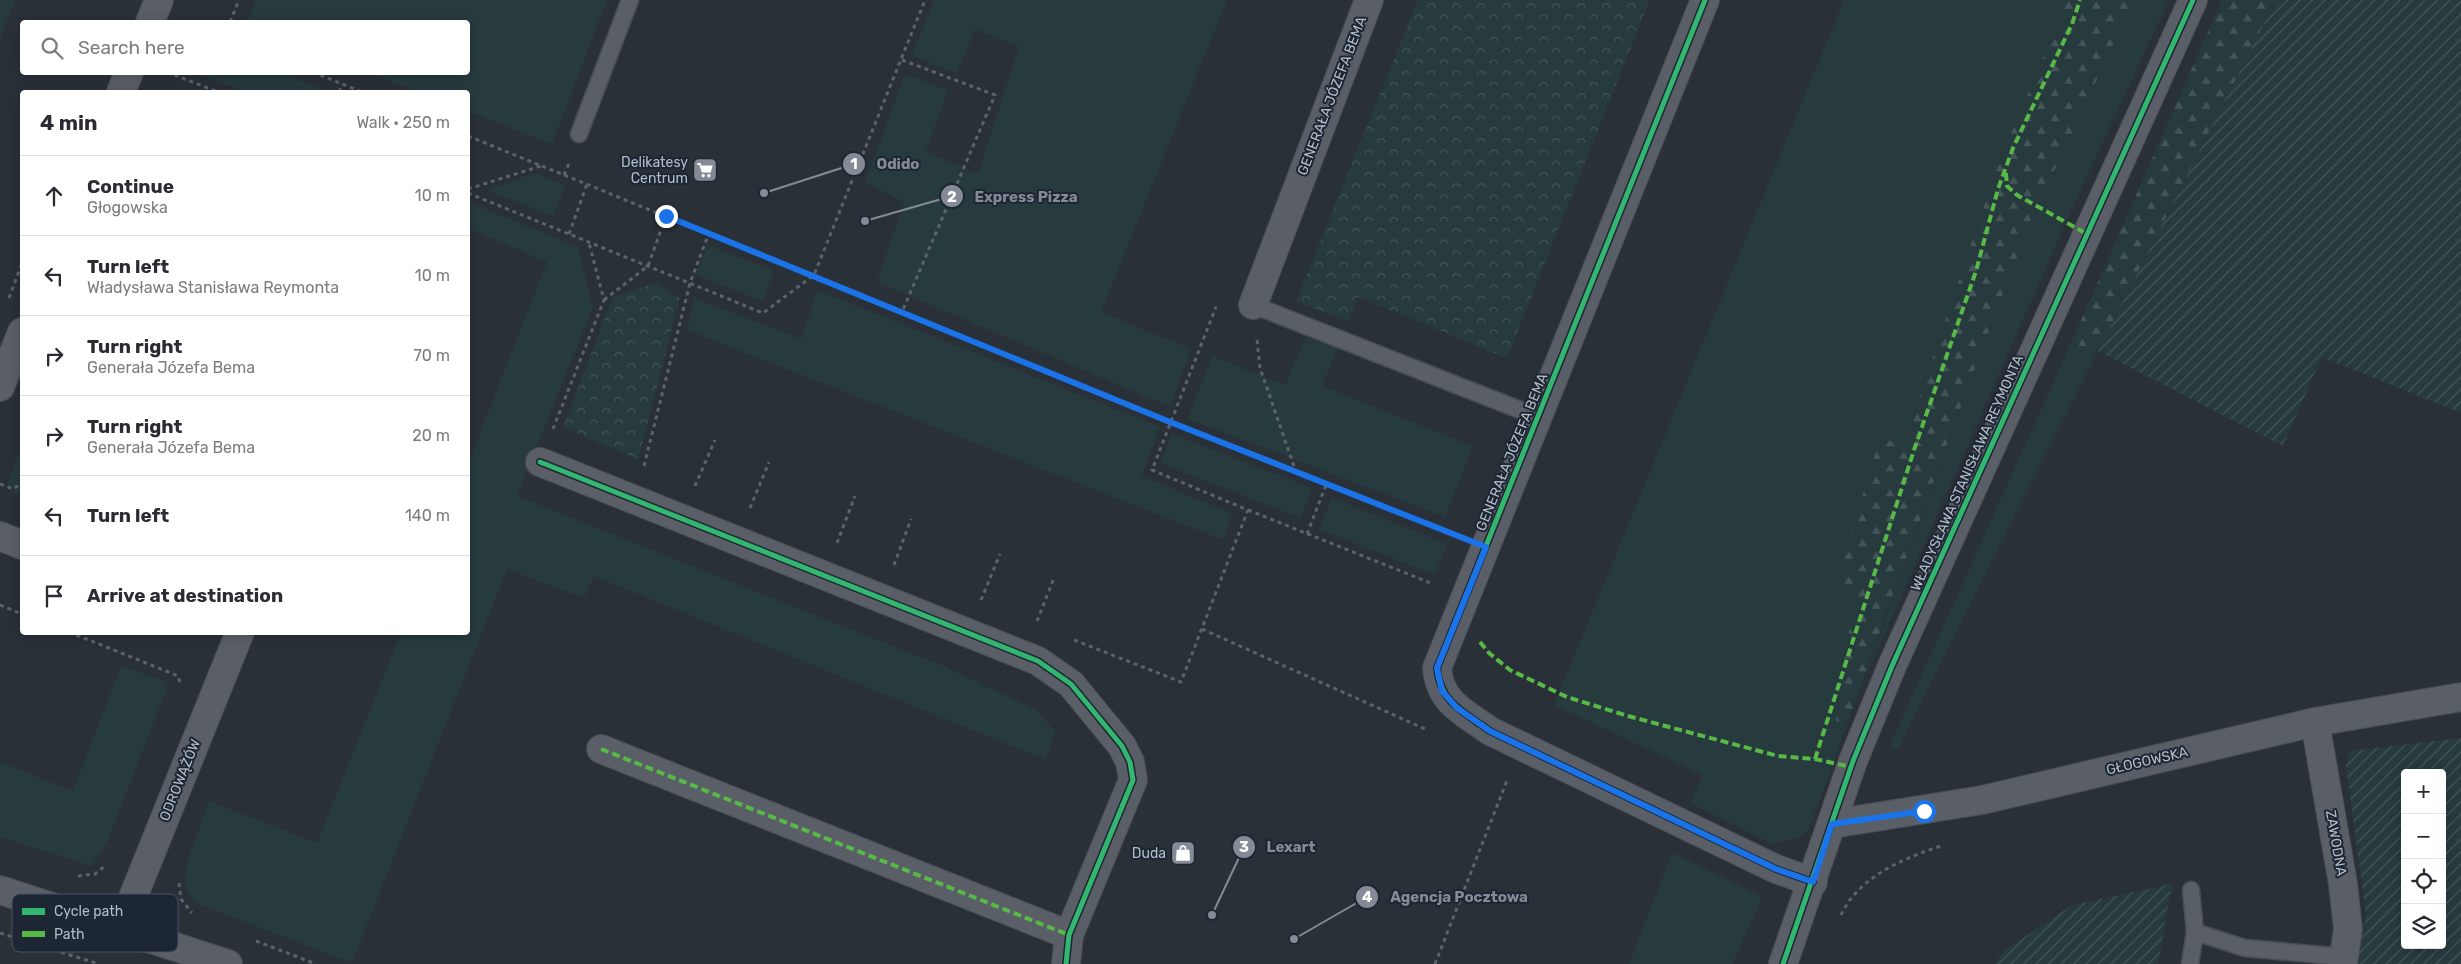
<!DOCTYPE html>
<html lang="en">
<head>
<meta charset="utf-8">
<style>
  :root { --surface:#fff; --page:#f7f7f7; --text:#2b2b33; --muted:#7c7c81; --line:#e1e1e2 }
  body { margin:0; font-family:Rubik,sans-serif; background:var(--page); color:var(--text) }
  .controls { position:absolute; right:15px; bottom:15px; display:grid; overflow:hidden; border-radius:5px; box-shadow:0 2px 12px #0003 }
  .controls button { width:45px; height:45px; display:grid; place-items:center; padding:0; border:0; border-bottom:1px solid var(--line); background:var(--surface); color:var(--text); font:25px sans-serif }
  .stop { position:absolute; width:15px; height:15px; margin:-11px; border:4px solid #1a73e8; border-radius:50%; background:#fff }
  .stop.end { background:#1a73e8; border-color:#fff; box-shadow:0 1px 5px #0008 }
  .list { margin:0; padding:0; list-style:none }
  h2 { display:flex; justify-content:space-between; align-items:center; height:65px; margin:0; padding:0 20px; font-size:21px }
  h2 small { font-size:16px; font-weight:400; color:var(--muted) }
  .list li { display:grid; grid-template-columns:32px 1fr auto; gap:15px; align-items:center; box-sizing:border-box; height:80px; padding:0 20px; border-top:1px solid var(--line) }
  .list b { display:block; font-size:19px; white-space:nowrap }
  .list p { margin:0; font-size:16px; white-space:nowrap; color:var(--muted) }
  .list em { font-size:16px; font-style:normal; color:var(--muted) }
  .icon { flex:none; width:28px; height:28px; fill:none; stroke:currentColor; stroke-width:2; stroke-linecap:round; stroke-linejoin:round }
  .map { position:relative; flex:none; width:2461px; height:964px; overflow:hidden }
  .search { position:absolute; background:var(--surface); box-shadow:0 2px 12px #0003; left:20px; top:20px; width:450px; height:55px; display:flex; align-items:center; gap:12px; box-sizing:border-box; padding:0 18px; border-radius:5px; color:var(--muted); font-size:19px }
  .panel { position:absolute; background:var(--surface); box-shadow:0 2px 12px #0003; left:20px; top:90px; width:450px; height:545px; border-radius:5px }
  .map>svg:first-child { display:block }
  .grass { fill:#273a3e }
  .forest { fill:url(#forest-firs) }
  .park { fill:url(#park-crowns) }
  .garden { fill:url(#garden-furrows); fill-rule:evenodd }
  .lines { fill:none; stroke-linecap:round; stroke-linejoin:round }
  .service-casing { stroke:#484c53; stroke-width:19 }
  .minor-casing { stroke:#484c53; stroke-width:30 }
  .tertiary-casing { stroke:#484c53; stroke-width:30 }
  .path { stroke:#5d636a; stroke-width:3; stroke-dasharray:4 4; stroke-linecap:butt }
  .service { stroke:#5a5e66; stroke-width:16 }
  .minor { stroke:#5a5e66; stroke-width:28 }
  .tertiary { stroke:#5a5e66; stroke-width:28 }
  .quiet { stroke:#58b947; stroke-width:4; stroke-dasharray:8 4; stroke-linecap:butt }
  .cycleway-casing { stroke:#1d2633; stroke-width:8 }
  .cycleway { stroke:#33b770; stroke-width:5 }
  .route { stroke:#1a73e8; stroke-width:6 }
  .labels { text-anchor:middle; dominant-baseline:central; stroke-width:4; stroke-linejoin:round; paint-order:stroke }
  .street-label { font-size:14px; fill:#b4bcc9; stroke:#1d2633 }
  .poi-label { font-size:14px; fill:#b4bcc9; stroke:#1d2633; text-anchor:end }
  .key { fill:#1d2633; stroke:#4a5360; stroke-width:1 }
  .key-label { font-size:14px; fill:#b4bcc9 }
  .leader { fill:none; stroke:#848b96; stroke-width:2 }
  .callout-dot { fill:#848b96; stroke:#1d2633; stroke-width:2 }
  .mark-label { font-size:15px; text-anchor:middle; font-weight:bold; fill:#fff }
  .callout-label { font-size:15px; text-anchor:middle; font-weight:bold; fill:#848b96; stroke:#1d2633; stroke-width:4; stroke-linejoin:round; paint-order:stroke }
</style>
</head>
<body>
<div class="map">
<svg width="2461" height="964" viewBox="0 0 2461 964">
  <defs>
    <pattern id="forest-firs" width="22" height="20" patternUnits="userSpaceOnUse" patternTransform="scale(1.25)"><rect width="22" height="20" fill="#273a3e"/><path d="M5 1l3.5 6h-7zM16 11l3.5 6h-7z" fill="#445559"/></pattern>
    <pattern id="park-crowns" width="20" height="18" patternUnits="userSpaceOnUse" patternTransform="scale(1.25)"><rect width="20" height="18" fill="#273a3e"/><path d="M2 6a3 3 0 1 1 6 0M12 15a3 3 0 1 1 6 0" fill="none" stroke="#445559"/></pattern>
    <pattern id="garden-furrows" width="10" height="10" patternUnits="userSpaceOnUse" patternTransform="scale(1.25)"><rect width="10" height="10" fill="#273a3e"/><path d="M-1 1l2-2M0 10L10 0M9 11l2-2" fill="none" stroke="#445559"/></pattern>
  </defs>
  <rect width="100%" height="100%" fill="#2a3038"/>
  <g class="grass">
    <path d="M0,0H15L0,39Z"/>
    <path d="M256,0H607L552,144L468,111V92H420L369,73L468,72V22H247Z"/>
    <path d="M934,0H1227L1101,312L1191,349L1170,407L877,282L904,202L865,183L905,74L948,90L926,152L978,174L1019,47L975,29L957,73L912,56Z"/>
    <path d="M1844,0H2067L1998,165L1904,442L1879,440L1835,727L1845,730L1809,830L1797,838L1773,844L1690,803L1703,775L1554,705Z"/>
    <path d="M2134,0H2169L2074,204L1863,683L1955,422L2030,222Z"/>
    <path d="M194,73H281L325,90L324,92H247Z"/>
    <path d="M534,173L566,186L553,216L487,190Z"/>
    <path d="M468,202L578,247L593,307L517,496L946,667L1036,710L1055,731L1046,760L594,576L584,598L507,569L352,963L194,902L185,886L188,860L209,801L317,843L401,633L468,632V464L547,262L468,228Z"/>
    <path d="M708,245L774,271L762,301L696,275Z"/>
    <path d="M817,290L1160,427L1142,476L1233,514L1223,540L687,330L694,298L801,339Z"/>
    <path d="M1306,337L1338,347L1322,386L1473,446L1445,517L1188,419L1212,356L1285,385Z"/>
    <path d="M2071,343L2098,351L1897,750L1890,745Z"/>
    <path d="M1172,434L1312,488L1301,518L1160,463Z"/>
    <path d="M22,446V494L15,495L8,482Z"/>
    <path d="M1332,498L1447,544L1435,575L1319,529Z"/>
    <path d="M121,666L164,681L167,688L107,842L92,866L0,837V762L73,791Z"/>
    <path d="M1672,853L1761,896L1759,905L1732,964H1629Z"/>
  </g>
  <g class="forest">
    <path d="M2067,0H2134L2030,222L1955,422L1845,730L1835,727L1853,605L1835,589L1879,440L1904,442L1998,165Z"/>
    <path d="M2222,0H2276L2098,351L2071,343Z"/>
  </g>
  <g class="park">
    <path d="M1418,0H1650L1507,358L1358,297L1348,322L1296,301Z"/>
    <path d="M655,283L680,298L638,460L563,427L613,297Z"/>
  </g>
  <g class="garden">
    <path d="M2276,0H2461V413L2322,357L2283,446L2098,351Z"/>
    <path d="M2461,738V964H2354L2366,916L2346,765L2350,751ZM2405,773H2442V945H2405Z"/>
    <path d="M2172,884L2158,964H1995L2001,953L2072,905Z"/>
  </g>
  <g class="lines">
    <defs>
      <g id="service">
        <path d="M579,134L630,0"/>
        <path d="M1253,305L1538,417"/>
        <path d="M2191,890L2195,932L2245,948L2344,957"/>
        <path d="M2190,964L2195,932"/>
      </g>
      <g id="minor">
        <path d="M1705,0L1437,668C1440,703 1464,712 1490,731L1776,869L1813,882"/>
        <path d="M150,22L159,0"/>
        <path d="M121,92L129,72"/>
        <path d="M1253,305L1369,0"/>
        <path d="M0,387L22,332"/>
        <path d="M540,462L1038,661L1071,684L1122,746L1130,762L1133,780L1069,935L1066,964"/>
        <path d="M0,536L22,545"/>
        <path d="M2315,722L2343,884L2348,929L2343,964"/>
        <path d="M601,749L1069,935"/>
        <path d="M1832,824L1982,800L2315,722L2461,697"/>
        <path d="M121,927L240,632"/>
      </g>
      <g id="tertiary">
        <path d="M0,890L228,964"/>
        <path d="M1783,964L1853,761L1892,666L2193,0"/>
      </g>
    </defs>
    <use href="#service" class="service-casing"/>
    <use href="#minor" class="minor-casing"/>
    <use href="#tertiary" class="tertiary-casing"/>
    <g class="path">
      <path d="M230,22L239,0"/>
      <path d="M902,60L995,95L902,312"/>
      <path d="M167,72L218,92"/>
      <path d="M313,72L362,92"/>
      <path d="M339,92L342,84"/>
      <path d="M468,136C796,269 1123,404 1452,534"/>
      <path d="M564,175L570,161"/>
      <path d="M468,189L541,166"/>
      <path d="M468,193L763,313L814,275L925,0"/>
      <path d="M569,234L587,184"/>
      <path d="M9,298L22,263"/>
      <path d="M604,300L648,266L666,216"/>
      <path d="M1257,340L1260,368L1296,472"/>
      <path d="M553,429L604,300L589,243"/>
      <path d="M644,466L690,283L709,233"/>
      <path d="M0,484L13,489L22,483"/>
      <path d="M695,486L715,440"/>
      <path d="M750,508L769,462"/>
      <path d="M1248,510L1433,584"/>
      <path d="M1307,534L1326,485"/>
      <path d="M837,543L855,496"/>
      <path d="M894,565L911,519"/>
      <path d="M981,600L1000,554"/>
      <path d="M0,605L22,614"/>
      <path d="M1037,621L1054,578"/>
      <path d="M1202,629L1425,729"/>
      <path d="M69,632L178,676L180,683"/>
      <path d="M1074,640L1181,682L1248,510L1152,470L1216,307"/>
      <path d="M78,876L95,874L106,865"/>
      <path d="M179,883L181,899L192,913"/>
      <path d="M1841,915C1859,876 1906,857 1944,845"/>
      <path d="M0,933L99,964"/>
      <path d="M256,941L316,964"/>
      <path d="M1435,964L1508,778"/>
    </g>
    <use href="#service" class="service"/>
    <use href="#minor" class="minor"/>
    <use href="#tertiary" class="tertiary"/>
    <g class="quiet">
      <path d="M2006,173L2007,186L2017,195L2087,234"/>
      <path d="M1480,642L1489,653L1510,670L1567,697L1628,716L1778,756L1815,759L1851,767"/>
      <path d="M601,749L1069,935"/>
      <path d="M1815,759L1914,450L1976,271L1998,189L2013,148L2072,24L2080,0"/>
    </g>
    <defs>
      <g id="cycleway">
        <path d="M1705,0L1437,668C1440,703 1464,712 1490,731L1776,869L1813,882"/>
        <path d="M540,462L1038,661L1071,684L1122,746L1130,762L1133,780L1069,935L1066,964"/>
        <path d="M1783,964L1853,761L1892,666L2193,0"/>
      </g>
    </defs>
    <use href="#cycleway" class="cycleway-casing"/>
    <use href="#cycleway" class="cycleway"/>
  </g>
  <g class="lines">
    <path class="route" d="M666,216L1170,422L1486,547L1437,668L1442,691L1457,708L1490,731L1776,869L1813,882L1832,824L1924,811"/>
  </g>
  <defs>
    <symbol id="supermarket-square" viewBox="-11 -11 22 22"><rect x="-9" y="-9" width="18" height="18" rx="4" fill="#848b96" stroke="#1d2633"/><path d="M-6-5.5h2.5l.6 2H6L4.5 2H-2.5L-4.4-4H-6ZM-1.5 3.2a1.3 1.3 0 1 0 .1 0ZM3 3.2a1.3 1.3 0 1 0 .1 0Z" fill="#fff"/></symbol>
    <symbol id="shop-square" viewBox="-11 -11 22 22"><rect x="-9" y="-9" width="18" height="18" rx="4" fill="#848b96" stroke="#1d2633"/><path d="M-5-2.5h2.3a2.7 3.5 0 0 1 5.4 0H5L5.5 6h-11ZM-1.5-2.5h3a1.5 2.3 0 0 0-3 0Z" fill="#fff"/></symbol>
  </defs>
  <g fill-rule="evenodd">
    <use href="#supermarket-square" x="691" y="156" width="28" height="28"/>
    <use href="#shop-square" x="1169" y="839" width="28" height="28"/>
  </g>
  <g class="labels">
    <g class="street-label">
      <text transform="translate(1332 96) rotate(-69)">GENERAŁA JÓZEFA BEMA</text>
      <text transform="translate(1512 452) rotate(-68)">GENERAŁA JÓZEFA BEMA</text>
      <text transform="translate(1967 473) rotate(-66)">WŁADYSŁAWA STANISŁAWA REYMONTA</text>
      <text transform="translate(2147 761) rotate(-13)">GŁOGOWSKA</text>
      <text transform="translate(180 780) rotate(-68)">ODROWĄŻÓW</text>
      <text transform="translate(2336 843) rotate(80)">ZAWODNA</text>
    </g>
    <g class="poi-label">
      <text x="688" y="162">Delikatesy<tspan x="688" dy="16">Centrum</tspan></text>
      <text x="1166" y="853">Duda</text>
    </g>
  </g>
  <rect x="12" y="894" width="166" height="58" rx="8" class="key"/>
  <rect x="22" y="908" width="23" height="7" fill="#33b770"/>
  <rect x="22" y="931" width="23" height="6" fill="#58b947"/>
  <g class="key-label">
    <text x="54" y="916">Cycle path</text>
    <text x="54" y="939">Path</text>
  </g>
  <path class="leader" d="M764 193L854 164M865 221L952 196M1212 915L1244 847M1294 939L1367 897"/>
  <g class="callout-dot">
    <circle cx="764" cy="193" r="5"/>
    <circle cx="865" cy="221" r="5"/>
    <circle cx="1212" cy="915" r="5"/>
    <circle cx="1294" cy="939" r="5"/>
    <circle cx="854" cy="164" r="12"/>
    <circle cx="952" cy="196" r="12"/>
    <circle cx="1244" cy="847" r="12"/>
    <circle cx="1367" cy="897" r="12"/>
  </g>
  <g class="mark-label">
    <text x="854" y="169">1</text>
    <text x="952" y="202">2</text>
    <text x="1244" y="852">3</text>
    <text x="1367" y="902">4</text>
  </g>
  <g class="callout-label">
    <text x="898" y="169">Odido</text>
    <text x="1026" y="202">Express Pizza</text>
    <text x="1291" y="852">Lexart</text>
    <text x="1459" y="902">Agencja Pocztowa</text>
  </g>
</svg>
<div class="controls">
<button>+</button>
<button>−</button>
<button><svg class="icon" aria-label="locate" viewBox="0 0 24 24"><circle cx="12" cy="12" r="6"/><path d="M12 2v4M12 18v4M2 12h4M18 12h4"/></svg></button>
<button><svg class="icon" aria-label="layers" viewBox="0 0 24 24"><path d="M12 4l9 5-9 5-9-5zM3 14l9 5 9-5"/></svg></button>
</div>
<div class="stop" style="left:1924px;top:811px"></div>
<div class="stop end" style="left:666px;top:216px"></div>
<div class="search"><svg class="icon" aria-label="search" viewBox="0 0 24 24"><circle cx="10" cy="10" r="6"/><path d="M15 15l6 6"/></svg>Search here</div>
<section class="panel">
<h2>4 min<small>Walk · 250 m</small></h2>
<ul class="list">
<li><svg class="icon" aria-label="ahead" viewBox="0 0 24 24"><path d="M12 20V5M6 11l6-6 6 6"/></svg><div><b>Continue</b><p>Głogowska</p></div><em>10 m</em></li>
<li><svg class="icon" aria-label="left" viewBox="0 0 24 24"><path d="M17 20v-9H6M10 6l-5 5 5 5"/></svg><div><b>Turn left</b><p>Władysława Stanisława Reymonta</p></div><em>10 m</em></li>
<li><svg class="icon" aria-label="right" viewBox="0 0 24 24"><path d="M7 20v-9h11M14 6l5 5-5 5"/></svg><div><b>Turn right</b><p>Generała Józefa Bema</p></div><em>70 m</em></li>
<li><svg class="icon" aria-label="right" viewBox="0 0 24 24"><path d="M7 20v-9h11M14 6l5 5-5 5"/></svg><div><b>Turn right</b><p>Generała Józefa Bema</p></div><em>20 m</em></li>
<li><svg class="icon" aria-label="left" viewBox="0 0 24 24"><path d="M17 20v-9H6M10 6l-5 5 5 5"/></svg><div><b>Turn left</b></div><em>140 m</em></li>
<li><svg class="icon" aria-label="arrive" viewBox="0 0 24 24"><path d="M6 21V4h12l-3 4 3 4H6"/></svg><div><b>Arrive at destination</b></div></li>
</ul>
</section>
</div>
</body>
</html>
